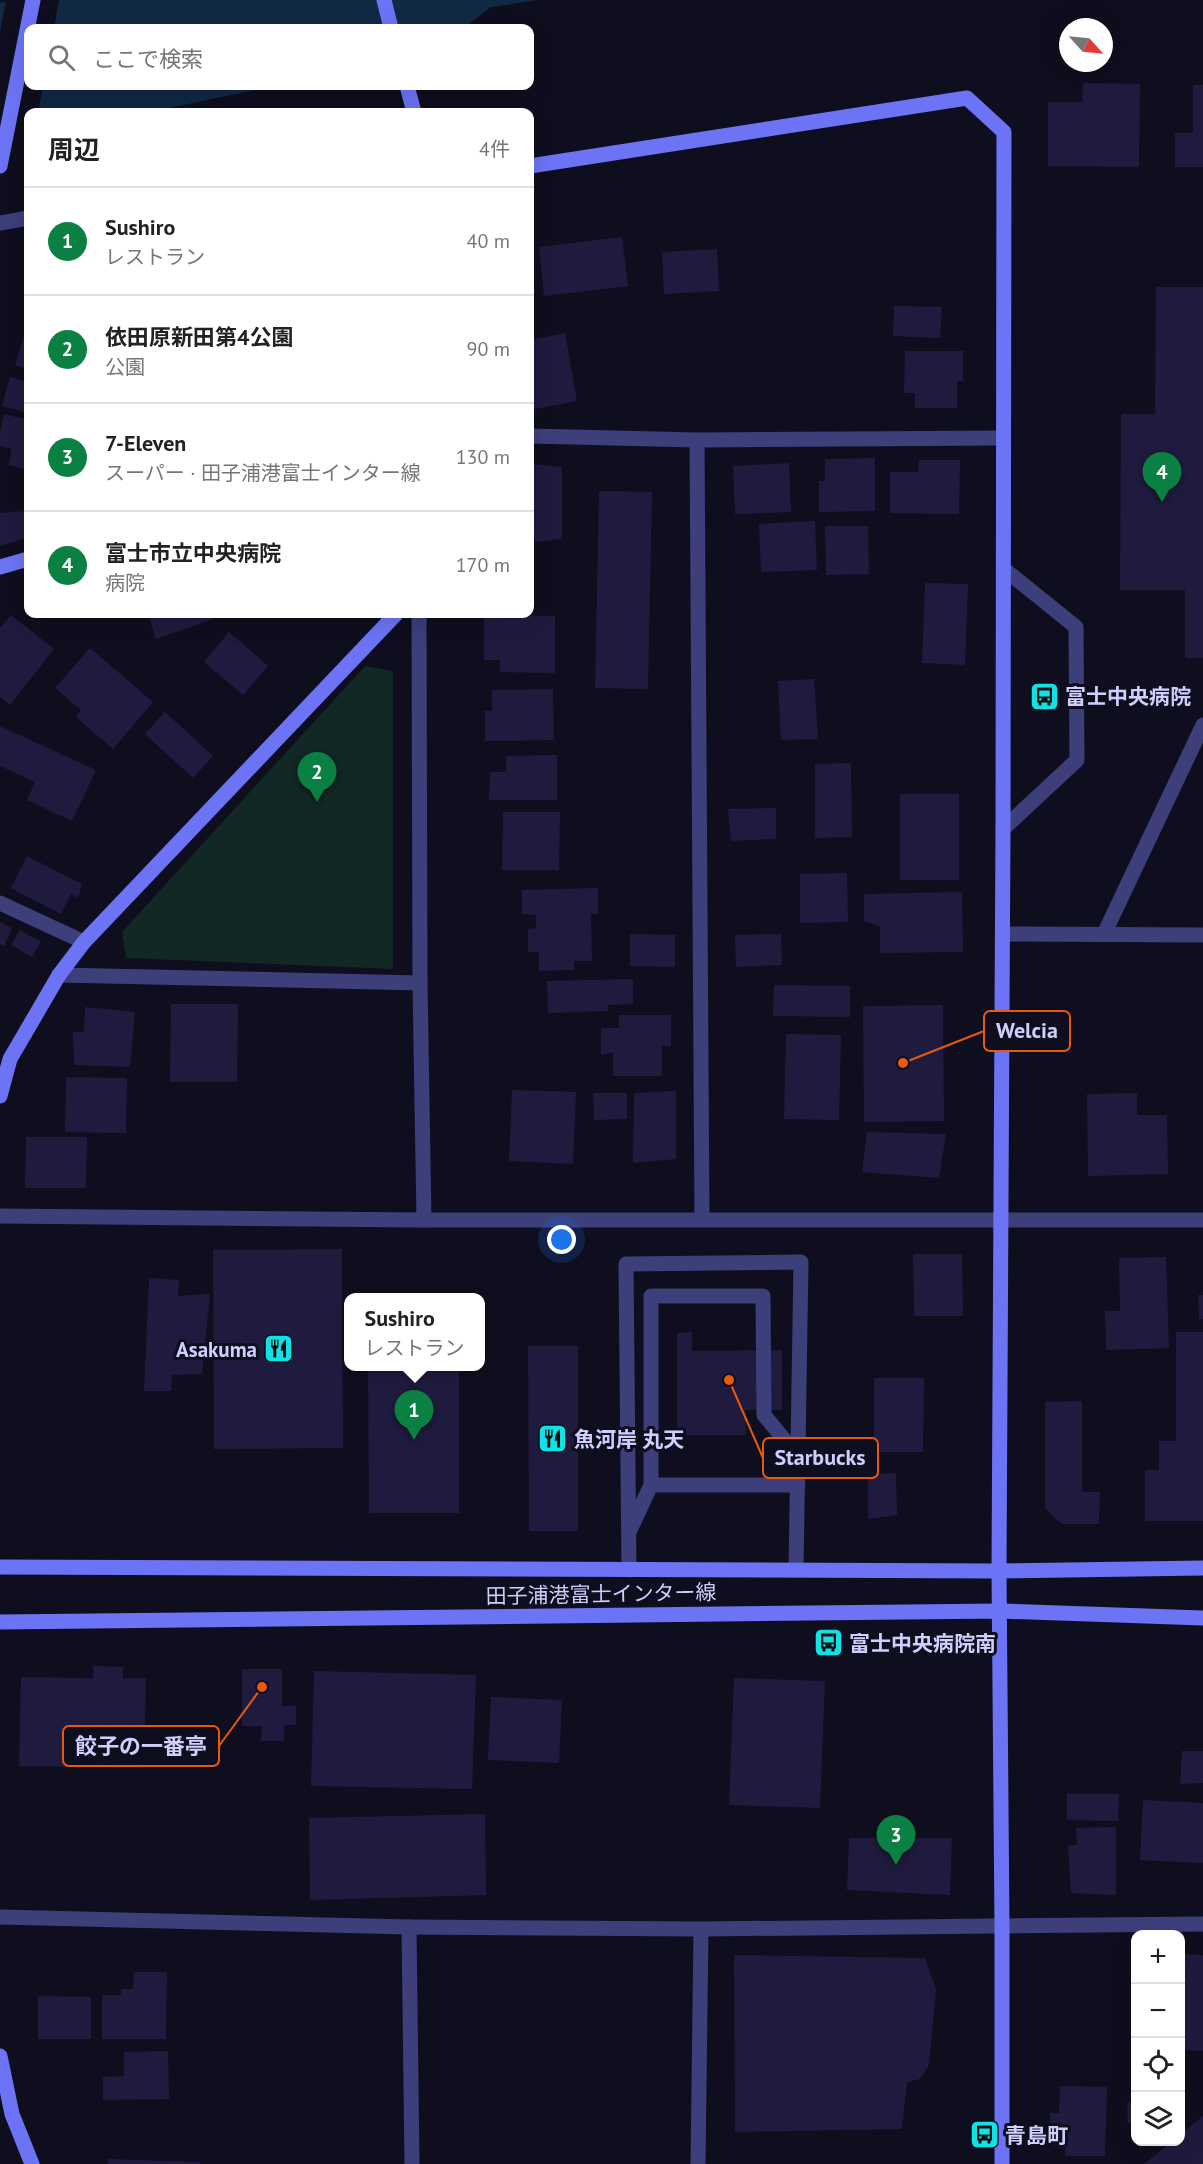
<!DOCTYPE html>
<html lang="ja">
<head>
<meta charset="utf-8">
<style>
  :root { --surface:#fff; --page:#f2f2f2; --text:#222; --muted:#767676; --line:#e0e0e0; --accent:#0b8043 }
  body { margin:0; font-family:"PT Sans","Noto Sans JP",sans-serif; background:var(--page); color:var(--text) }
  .controls { position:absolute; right:18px; bottom:18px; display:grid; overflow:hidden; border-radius:12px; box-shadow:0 6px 24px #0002 }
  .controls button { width:54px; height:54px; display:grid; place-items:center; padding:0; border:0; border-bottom:2px solid var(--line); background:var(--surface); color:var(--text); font:30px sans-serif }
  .compass { position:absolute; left:1059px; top:18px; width:54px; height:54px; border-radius:50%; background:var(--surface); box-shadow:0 6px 24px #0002; rotate:117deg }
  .you { position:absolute; left:562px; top:1240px; width:21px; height:21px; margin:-15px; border:4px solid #fff; border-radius:50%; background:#1a73e8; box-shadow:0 0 0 9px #1a73e833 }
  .badge { display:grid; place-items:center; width:39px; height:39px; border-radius:50%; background:var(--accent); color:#fff; font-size:20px; font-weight:700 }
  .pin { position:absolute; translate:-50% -50px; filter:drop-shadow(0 2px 3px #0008) }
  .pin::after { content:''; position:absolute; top:32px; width:21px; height:18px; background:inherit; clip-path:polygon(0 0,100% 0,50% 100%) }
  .popup { position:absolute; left:344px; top:1293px; width:141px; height:78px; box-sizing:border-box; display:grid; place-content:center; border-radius:12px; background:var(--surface); filter:drop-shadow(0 2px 4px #0005); font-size:20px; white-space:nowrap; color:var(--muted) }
  .popup b { font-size:22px; color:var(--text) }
  .popup::after { content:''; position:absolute; left:50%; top:100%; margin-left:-12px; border:12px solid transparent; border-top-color:var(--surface) }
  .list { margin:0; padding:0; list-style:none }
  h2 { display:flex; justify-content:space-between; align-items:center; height:78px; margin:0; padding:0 24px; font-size:26px }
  h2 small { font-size:20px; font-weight:400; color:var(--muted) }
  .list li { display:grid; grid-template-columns:39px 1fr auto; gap:18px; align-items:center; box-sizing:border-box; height:108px; padding:0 24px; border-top:2px solid var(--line) }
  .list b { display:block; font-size:22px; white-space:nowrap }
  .list p { margin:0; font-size:20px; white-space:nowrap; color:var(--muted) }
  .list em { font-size:20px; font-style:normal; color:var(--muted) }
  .icon { flex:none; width:33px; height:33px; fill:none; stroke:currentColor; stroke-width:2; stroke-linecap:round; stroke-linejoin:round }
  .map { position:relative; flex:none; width:1203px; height:2164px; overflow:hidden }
  .search { position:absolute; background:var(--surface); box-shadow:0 6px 24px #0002; left:24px; top:24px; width:510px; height:66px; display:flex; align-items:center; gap:15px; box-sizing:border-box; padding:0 21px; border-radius:12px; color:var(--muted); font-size:22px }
  .panel { position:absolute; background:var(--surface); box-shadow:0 6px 24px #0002; left:24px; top:108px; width:510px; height:510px; border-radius:12px }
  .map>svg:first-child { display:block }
  .green { fill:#112825 }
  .water { fill:#112944 }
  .pier { fill:#0f0e1e }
  .building { fill:#1f1b3e }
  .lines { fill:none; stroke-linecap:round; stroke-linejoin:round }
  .lane { stroke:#3c3f7a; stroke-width:15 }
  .street { stroke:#3c3f7a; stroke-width:15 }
  .secondary { stroke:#6c74f5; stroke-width:15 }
  .labels { text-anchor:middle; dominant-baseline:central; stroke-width:6; stroke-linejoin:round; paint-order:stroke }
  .poi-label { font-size:21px; font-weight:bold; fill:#d0cefc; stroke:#0f0e1e; text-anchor:start }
  .street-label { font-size:21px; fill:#d0cefc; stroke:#0f0e1e }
  .leader { fill:none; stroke:#e8590c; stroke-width:2 }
  .callout-dot { fill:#e8590c; stroke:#0f0e1e; stroke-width:2 }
  .callout { fill:#0f0e1e; stroke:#e8590c; stroke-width:2 }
  .callout-label { font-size:22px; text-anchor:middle; font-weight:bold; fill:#d0cefc }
</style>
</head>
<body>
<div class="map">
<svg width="1203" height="2164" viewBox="0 0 1203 2164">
  <rect width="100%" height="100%" fill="#0f0e1e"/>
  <path class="green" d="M365,666L393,671V969L126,958L122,932Z"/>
  <path class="water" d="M11,0H538L491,7L464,28H28V86H274L150,112H28L0,145V3Z"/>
  <path class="pier" d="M6,0H59L54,28H28V86H43L38,112H28V142L0,148V33Z"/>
  <g class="building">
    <path d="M1083,83L1140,84L1139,167L1048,166V102H1082Z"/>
    <path d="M1193,85H1203V167H1175V133H1193Z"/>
    <path d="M622,237L628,286L544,296L539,247Z"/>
    <path d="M717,249L719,291L664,294L662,252Z"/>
    <path d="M1156,287H1203V658H1185V590H1120L1121,414H1155Z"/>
    <path d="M894,306L942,307L940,338L893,336Z"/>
    <path d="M25,333L28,334V369L15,365Z"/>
    <path d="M565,333L577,401L530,410V340Z"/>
    <path d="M905,351H963V381H957V408H915V393H904Z"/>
    <path d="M10,377L28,382V413L2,406Z"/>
    <path d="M4,414L28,420V470L8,465L12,449L0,446V432Z"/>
    <path d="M875,458V511L819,512V481H825V459Z"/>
    <path d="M919,460H960L959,514L890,513V472H918Z"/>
    <path d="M789,463L791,512L735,514L733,466Z"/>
    <path d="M533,464L562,467V539L535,542L530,518V480L534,479Z"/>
    <path d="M599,491L652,492L648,689L595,688Z"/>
    <path d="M28,511V537L0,546V513Z"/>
    <path d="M815,521L817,570L761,572L759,524Z"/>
    <path d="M825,526H868L869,574L826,575Z"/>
    <path d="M925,583L968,584L965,665L922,663Z"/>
    <path d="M148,614H212L213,619L156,639Z"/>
    <path d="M11,615L54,649L10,705L0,697V628Z"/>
    <path d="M484,615L555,616V673L500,672V660H484Z"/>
    <path d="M229,632L268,666L243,695L204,662Z"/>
    <path d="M90,648L153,702L113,749L76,717L81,710L55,688Z"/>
    <path d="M814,679L818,739L781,740L778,681Z"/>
    <path d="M553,689L554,740L485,741V711H492V690Z"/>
    <path d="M165,712L213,756L193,778L145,734Z"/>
    <path d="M0,726L96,770L72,821L27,800L35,782L0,766Z"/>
    <path d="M557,755V800H489L490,772H506V756Z"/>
    <path d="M851,763L852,837L815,838V764Z"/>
    <rect x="900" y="794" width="59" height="86"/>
    <path d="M776,808V839L731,841L728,809Z"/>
    <path d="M503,812H560L559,870H502Z"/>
    <path d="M27,856L82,884L78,898L71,894L61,914L11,888Z"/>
    <path d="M847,873L848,922L800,923V874Z"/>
    <path d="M598,888V914H591L592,961H574V970L539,971V952H528V929L536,928V915L522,914V890Z"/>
    <path d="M962,892L963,952L880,953V927L864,921V894Z"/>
    <path d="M0,922L12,928L4,946L0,944Z"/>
    <path d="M20,930L41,942L32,957L11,945Z"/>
    <path d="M630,934L675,935V967L630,966Z"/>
    <path d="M781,934L782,965L736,967L735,935Z"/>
    <path d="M633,979V1004L608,1005V1011L548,1013L547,981Z"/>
    <path d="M774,985L850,986V1017L773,1016Z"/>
    <path d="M171,1004H238L237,1082H170Z"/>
    <path d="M943,1005L944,1121L864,1122L863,1006Z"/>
    <path d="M85,1007L135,1012L130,1067L74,1065L73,1032H84Z"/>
    <path d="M619,1015H671V1046H662V1076H613V1052L601,1055V1028H619Z"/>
    <path d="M786,1034L841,1035L839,1120L784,1119Z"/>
    <path d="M66,1077L127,1078L126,1133L65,1132Z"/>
    <path d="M512,1090L576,1092L573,1164L509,1161Z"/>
    <path d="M676,1091V1159L633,1163L634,1093Z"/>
    <path d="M593,1093H627V1119L594,1120Z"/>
    <path d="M1137,1093V1115H1167L1168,1174L1088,1176L1087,1094Z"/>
    <path d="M867,1132L946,1134L939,1178L862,1172Z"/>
    <path d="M26,1137H87L86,1188H25Z"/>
    <path d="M342,1249L343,1448L214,1449L213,1250Z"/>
    <path d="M913,1254H962L963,1316H914Z"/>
    <path d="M1166,1257L1169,1348L1106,1350L1105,1311H1120L1119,1258Z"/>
    <path d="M149,1278L179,1280L178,1296L210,1294L202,1374L172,1375L171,1391H144Z"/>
    <path d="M1198,1295H1203V1319H1199Z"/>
    <path d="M692,1332V1351L782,1350V1410H746V1435H677V1333Z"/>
    <path d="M1176,1332H1203V1521H1145V1470H1159V1441H1176Z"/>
    <path d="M528,1346H578V1531H529Z"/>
    <path d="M459,1367V1513H369L368,1368Z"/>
    <path d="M874,1378H924L923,1452H874Z"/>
    <path d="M1082,1401V1492H1100L1099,1524H1062L1045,1508V1402Z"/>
    <path d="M896,1473L897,1515L868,1519V1474Z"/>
    <path d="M93,1666L123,1667V1678H146L144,1768L19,1766L21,1677L93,1678Z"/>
    <path d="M242,1669H282V1706H296V1725H284V1741H261L262,1726H242Z"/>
    <path d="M314,1671L476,1675L472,1789L311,1786Z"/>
    <path d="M734,1678L825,1681L820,1808L729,1805Z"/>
    <path d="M491,1697L562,1700L559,1763L488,1760Z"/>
    <path d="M1182,1751H1203V1783L1180,1784Z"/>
    <path d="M1067,1794H1119L1118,1821L1067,1820Z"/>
    <path d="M1143,1800L1203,1803V1863L1140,1860Z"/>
    <path d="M485,1814L486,1895L310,1900L309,1818Z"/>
    <path d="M1116,1827V1895L1071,1893L1068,1845H1077L1076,1828Z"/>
    <path d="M849,1838H952L950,1895L847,1890Z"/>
    <path d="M1180,1954L1203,1955V2051L1180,2050Z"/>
    <path d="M734,1955L925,1958L936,1989L929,2065L920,2079L907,2082L902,2129L735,2132Z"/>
    <path d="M134,1972H167L166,2039H102V1995H121V1989H133Z"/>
    <path d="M38,1996L91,1997V2039H38Z"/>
    <path d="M168,2051L169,2099L103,2100V2077L124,2076V2052Z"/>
    <path d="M1060,2086L1107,2087L1105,2156H1065V2145H1049L1050,2113H1059Z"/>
    <path d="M1127,2103H1136V2123H1128Z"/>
    <path d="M1203,2116V2164H1144L1172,2142H1180V2135Z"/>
    <path d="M108,2159L200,2162V2164H108Z"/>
  </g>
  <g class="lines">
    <g class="lane">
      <path d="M1003,829L1077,760L1076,627L1004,569"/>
      <path d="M1003,934L1203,935"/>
      <path d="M1104,934L1203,725"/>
      <path d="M651,1485V1296H763L764,1415L798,1456"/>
      <path d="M630,1530L651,1485H798"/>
      <path d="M629,1570L626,1264L801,1262L796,1570"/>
    </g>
    <g class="street">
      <path d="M0,223L28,218"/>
      <path d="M530,436L697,440L1003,438"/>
      <path d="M697,440L702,1219"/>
      <path d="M419,614L420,983L424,1220"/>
      <path d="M0,903L84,942"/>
      <path d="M59,975L420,983"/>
      <path d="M0,1216L424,1220H1203"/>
      <path d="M0,1917L409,1927L701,1929L1203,1924"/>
      <path d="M409,1927L412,2164"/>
      <path d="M698,2164L701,1929"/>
    </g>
    <g class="secondary">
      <path d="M384,0L391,28"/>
      <path d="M407,86L414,112"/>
      <path d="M0,166L33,0"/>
      <path d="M530,166L967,98L1004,132L1003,829L999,1571L1002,1926V2164"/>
      <path d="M0,567L28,559"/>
      <path d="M0,1096L10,1059L59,975L84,942L396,614"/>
      <path d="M0,1567L999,1571L1203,1568"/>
      <path d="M0,1622L1000,1611L1203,1618"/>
      <path d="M0,2056L12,2114L32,2164"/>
    </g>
  </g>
  <defs>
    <symbol id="bus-square" viewBox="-11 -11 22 22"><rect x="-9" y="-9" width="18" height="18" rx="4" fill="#10e3e6" stroke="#0f0e1e"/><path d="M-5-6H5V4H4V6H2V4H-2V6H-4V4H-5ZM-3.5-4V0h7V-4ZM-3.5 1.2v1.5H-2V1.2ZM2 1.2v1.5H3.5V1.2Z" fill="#111"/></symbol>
    <symbol id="restaurant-square" viewBox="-11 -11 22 22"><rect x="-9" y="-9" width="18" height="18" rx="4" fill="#10e3e6" stroke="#0f0e1e"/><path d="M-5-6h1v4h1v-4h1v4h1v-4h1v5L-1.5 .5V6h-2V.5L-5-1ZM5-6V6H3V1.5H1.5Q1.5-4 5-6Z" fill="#111"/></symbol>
  </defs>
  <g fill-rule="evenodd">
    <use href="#bus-square" x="1028" y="680" width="33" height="33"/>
    <use href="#restaurant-square" x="262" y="1332" width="33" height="33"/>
    <use href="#restaurant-square" x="536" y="1422" width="33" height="33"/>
    <use href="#bus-square" x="812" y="1626" width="33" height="33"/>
    <use href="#bus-square" x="968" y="2118" width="33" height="33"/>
  </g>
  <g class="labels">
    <g class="poi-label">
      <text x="1065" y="696">富士中央病院</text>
      <text x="257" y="1349" text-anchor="end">Asakuma</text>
      <text x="574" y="1439">魚河岸 丸天</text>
      <text x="849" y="1643">富士中央病院南</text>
      <text x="1005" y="2135">青島町</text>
    </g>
    <g class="street-label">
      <text transform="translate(601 1594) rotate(-1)">田子浦港富士インター線</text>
    </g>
  </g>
  <path class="leader" d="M903 1063L984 1031M729 1380L763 1458M262 1687L219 1746"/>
  <g class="callout-dot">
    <circle cx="903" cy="1063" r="6"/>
    <circle cx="729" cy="1380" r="6"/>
    <circle cx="262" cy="1687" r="6"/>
  </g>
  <g class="callout">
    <rect x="984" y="1011" width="86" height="40" rx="6"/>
    <rect x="763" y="1438" width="115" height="40" rx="6"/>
    <rect x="63" y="1726" width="156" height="40" rx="6"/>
  </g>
  <g class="callout-label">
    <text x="1027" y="1038">Welcia</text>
    <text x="820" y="1465">Starbucks</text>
    <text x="141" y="1754">餃子の一番亭</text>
  </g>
</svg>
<div class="controls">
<button>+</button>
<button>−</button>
<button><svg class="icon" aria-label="locate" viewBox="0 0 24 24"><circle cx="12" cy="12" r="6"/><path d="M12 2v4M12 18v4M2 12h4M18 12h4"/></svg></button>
<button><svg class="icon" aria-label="layers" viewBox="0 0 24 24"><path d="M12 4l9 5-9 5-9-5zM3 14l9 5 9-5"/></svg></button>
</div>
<svg class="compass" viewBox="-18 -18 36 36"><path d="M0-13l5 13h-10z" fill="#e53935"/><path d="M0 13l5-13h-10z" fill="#767676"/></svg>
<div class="you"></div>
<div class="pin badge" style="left:414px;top:1440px">1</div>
<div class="popup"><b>Sushiro</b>レストラン</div>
<div class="pin badge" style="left:317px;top:802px">2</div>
<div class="pin badge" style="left:896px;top:1865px">3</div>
<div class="pin badge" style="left:1162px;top:502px">4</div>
<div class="search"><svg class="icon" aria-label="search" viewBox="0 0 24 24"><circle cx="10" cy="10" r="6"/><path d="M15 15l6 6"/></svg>ここで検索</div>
<section class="panel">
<h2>周辺<small>4件</small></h2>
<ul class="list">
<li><span class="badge">1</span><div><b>Sushiro</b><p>レストラン</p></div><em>40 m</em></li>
<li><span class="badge">2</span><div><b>依田原新田第4公園</b><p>公園</p></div><em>90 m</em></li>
<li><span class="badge">3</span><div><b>7-Eleven</b><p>スーパー · 田子浦港富士インター線</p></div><em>130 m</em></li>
<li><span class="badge">4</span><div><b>富士市立中央病院</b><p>病院</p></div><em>170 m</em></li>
</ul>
</section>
</div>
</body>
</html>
